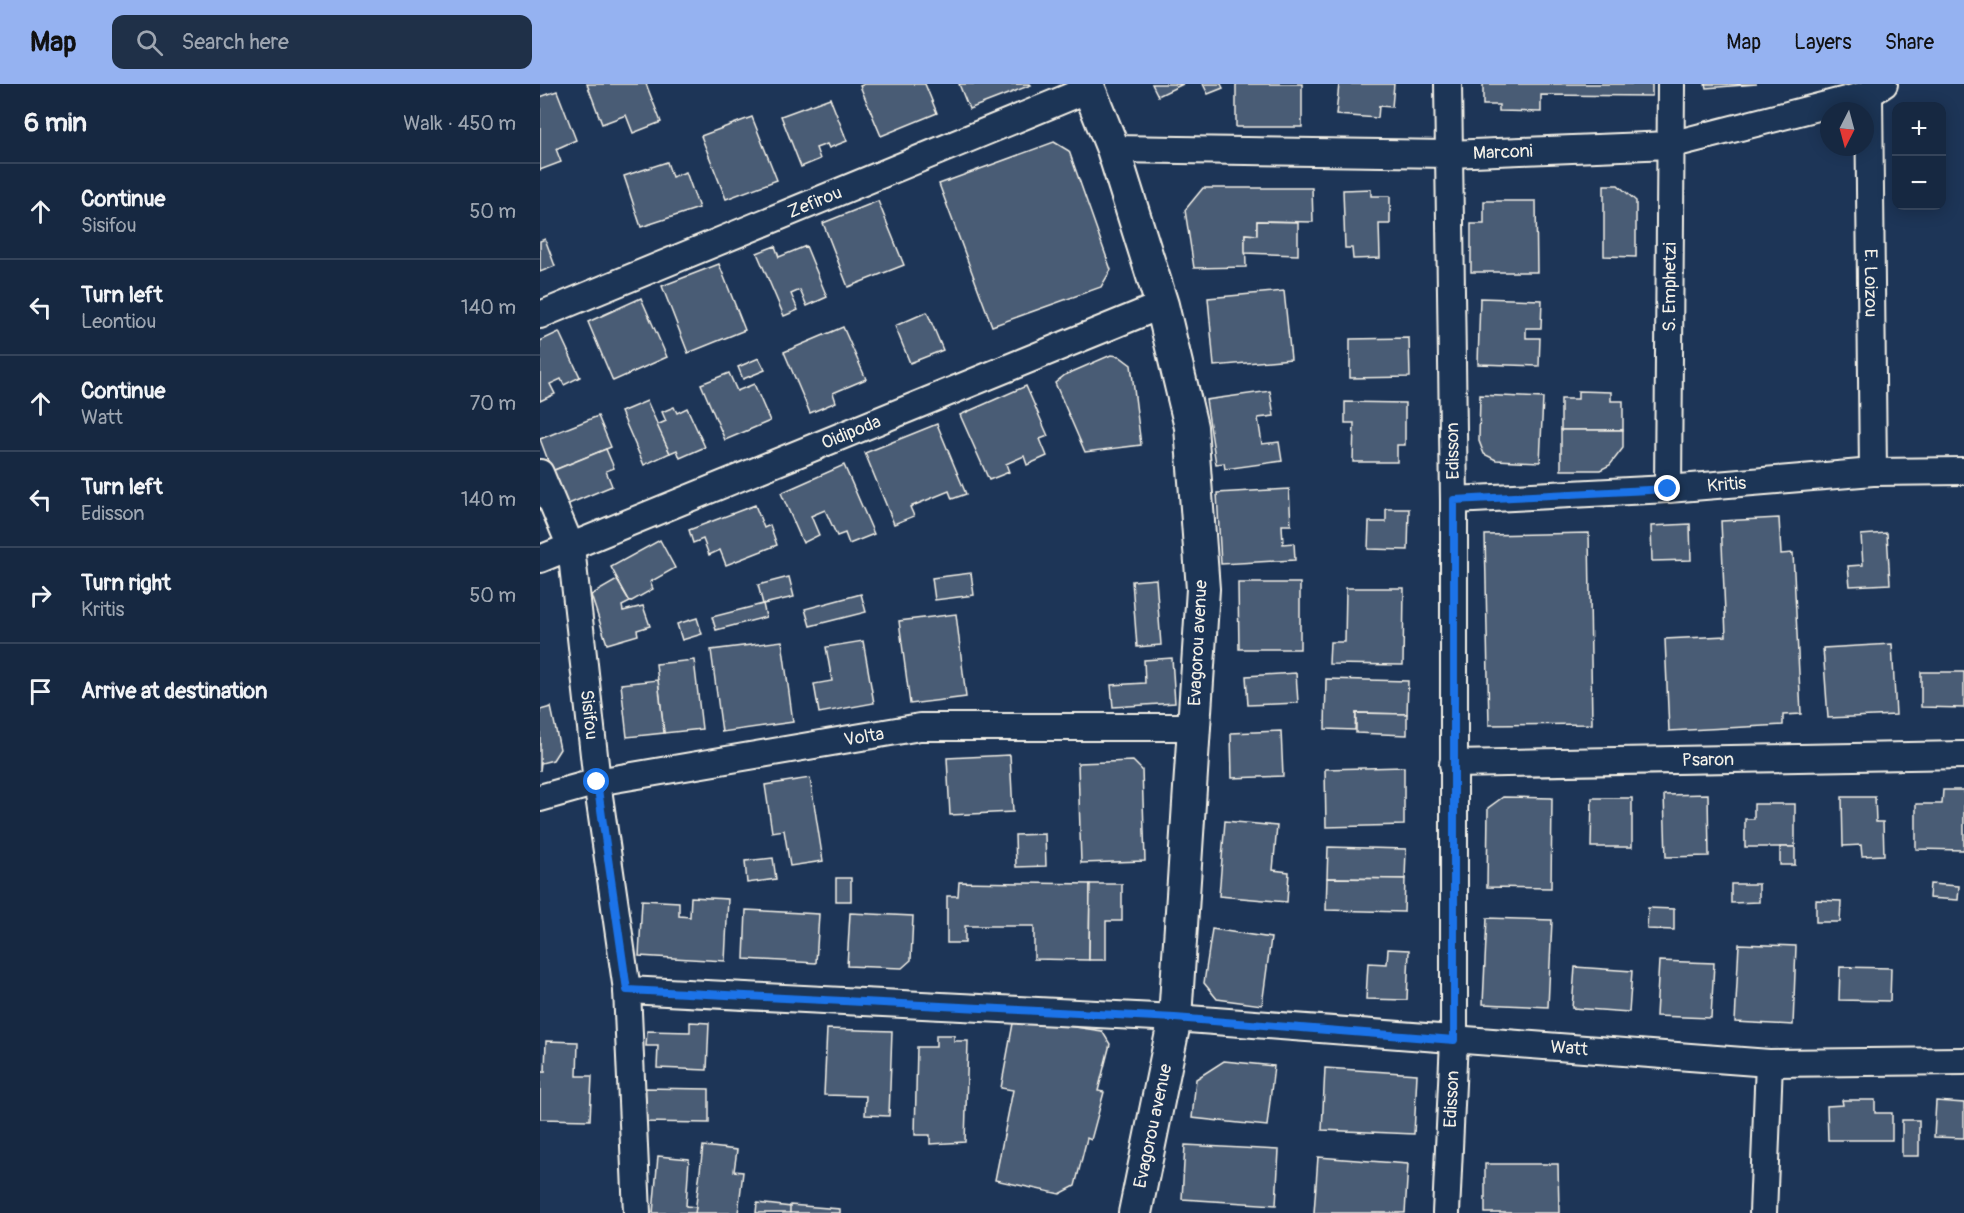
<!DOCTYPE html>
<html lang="en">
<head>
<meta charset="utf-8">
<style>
  :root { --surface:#162841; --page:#1f3048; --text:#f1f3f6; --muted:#9ea6b1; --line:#35445a; --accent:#95b2f1 }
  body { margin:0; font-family:Pangolin,sans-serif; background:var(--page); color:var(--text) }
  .controls { position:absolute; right:18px; top:18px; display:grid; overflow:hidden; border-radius:12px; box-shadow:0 3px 15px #0003 }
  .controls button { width:54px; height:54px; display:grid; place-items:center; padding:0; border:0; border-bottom:2px solid var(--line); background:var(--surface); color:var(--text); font:30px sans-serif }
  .compass { position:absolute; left:1280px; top:18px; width:54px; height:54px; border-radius:50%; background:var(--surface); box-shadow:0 3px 15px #0003; rotate:186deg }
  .stop { position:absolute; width:18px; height:18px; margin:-14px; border:4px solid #1a73e8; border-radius:50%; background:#fff }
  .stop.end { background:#1a73e8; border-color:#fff; box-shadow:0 2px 6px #0008 }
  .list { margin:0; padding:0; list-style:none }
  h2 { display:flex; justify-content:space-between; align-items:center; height:78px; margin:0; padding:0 24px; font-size:26px }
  h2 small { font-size:20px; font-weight:400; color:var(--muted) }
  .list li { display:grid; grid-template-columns:39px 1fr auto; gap:18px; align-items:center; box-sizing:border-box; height:96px; padding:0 24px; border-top:2px solid var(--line) }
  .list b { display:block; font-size:22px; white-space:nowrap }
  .list p { margin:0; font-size:20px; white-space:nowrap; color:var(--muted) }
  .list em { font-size:20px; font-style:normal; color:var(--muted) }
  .icon { flex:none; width:33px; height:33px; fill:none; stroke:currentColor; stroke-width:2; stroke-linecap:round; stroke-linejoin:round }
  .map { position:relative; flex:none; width:1424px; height:1129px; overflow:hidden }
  header { display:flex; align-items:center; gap:36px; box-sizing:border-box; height:84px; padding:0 30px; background:var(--accent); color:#111 }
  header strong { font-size:28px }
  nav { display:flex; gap:33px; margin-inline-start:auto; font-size:21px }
  .search { width:420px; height:54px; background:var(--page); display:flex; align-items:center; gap:15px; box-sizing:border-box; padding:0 21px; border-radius:12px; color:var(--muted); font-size:22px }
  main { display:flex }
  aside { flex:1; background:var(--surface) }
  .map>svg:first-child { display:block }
  .building { fill:#485b74; stroke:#f4f1e8; stroke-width:1.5 }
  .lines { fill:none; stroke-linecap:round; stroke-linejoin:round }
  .minor-casing { stroke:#f4f1e8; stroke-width:30 }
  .tertiary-casing { stroke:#f4f1e8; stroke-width:36 }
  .minor { stroke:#1d3557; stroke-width:26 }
  .tertiary { stroke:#1d3557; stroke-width:32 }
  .route { stroke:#1a73e8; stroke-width:8 }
  .labels { text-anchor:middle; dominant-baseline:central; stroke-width:4.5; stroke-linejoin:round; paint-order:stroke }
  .street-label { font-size:18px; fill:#f4f1e8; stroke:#1d3557 }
</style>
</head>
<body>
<header>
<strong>Map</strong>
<div class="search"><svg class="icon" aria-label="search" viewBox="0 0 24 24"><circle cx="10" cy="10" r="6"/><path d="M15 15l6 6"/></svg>Search here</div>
<nav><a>Map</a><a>Layers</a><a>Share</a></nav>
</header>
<main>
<aside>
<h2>6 min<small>Walk · 450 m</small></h2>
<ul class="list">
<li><svg class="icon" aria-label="ahead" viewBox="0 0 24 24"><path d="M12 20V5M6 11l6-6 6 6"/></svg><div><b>Continue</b><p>Sisifou</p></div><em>50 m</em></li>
<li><svg class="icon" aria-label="left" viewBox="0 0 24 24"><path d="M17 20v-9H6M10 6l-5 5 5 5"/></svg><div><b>Turn left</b><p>Leontiou</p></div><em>140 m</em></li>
<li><svg class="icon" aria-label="ahead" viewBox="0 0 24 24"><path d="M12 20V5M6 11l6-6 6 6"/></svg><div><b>Continue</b><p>Watt</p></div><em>70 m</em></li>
<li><svg class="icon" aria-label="left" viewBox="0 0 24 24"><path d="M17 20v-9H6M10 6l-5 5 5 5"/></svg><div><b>Turn left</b><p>Edisson</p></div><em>140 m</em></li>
<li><svg class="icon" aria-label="right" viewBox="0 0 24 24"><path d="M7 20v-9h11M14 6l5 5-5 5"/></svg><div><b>Turn right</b><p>Kritis</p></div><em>50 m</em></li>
<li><svg class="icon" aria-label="arrive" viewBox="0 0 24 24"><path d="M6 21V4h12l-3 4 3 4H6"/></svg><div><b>Arrive at destination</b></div></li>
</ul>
</aside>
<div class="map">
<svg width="1424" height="1129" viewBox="0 0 1424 1129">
  <rect width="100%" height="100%" fill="#1d3557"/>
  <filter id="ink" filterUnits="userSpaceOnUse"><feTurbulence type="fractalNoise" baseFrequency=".0167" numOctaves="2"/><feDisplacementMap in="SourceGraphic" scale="12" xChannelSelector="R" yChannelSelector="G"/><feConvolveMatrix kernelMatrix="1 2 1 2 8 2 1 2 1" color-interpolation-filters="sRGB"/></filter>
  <g filter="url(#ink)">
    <g class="building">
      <path d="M47,0H106L121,38L93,49L86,31L62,40Z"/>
      <path d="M325,0H385L397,29L341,52L320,2Z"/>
      <path d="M419,0H490L491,1L429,25Z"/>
      <path d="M612,0H643L618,12Z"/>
      <path d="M663,0H681L683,4L668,10Z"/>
      <rect x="696" y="0" width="66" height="43"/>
      <path d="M799,0H854L852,23L839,22L838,34L796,31Z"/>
      <path d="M943,0H1112V12L1001,11V28L959,27V21H943Z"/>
      <path d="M1165,0H1217L1166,4Z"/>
      <path d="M17,7L36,56L16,65L21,78L0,86V13Z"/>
      <path d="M290,14L307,57L289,64L287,60L276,64L280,75L261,83L241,32Z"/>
      <path d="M212,33L237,96L186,115L161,52Z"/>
      <path d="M514,58L529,67L571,186L561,203L452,242L399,100Z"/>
      <path d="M127,78L132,93L146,88L159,124L101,143L84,92Z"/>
      <path d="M1064,101H1078L1096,117V173L1064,172Z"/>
      <path d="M663,104H772L773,138L717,137V151L705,150L706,183L654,184L645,126Z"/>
      <path d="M831,105V112H850V140H839L840,174L813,175L812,164H805L803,106Z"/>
      <path d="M338,117L364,181L308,203L283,139Z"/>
      <path d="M944,117H996L997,188H931V140H944Z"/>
      <path d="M717,137L758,138V171L705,169V150L717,151Z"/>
      <path d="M5,155L15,182L0,188V157Z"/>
      <path d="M235,162L239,173L266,162L287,213L267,222L260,206L251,210L258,226L244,232L217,169Z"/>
      <path d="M179,180L205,246L148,269L122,202Z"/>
      <path d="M744,207L751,275L674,282L668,214Z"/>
      <path d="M101,214L127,273L73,297L48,238Z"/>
      <path d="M940,214L1002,216L1001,244H986V254H1000L999,282L938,280Z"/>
      <path d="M387,228L403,266L370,279L355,242Z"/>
      <path d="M303,243L326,295L293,309L296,318L270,329L244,268Z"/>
      <path d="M19,248L40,293L24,301L21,295L10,300L15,310L0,317V257Z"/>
      <path d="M869,254L870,293L810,294V255Z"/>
      <path d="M571,271L579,272L591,281L601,361L545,368L515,299L525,291Z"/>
      <path d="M219,274L225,286L203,295L198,283Z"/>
      <path d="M189,289L197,307L214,300L230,337L185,356L161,300Z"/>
      <path d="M486,302L508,352L500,355L507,372L487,381L484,372L466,380L469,388L449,396L420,331Z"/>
      <path d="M730,307L734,332L718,334L722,360L739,358L742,377L685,385L684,379L676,380L666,316Z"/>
      <path d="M1038,307L1071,308V317H1083V346H1021V315H1038Z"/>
      <path d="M940,311L1003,314L1000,378L956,376L944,370L939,357Z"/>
      <path d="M107,317L130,369L104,381L81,328Z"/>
      <path d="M805,318L865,319V361H857V378H813L814,339H805Z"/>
      <path d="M134,323L137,329L147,324L165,363L140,374L137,366L130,369L117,341L126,337L122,328Z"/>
      <path d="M58,332L71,363L12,387L0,355Z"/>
      <path d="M397,340L426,410L412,415L409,407L370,423L374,432L354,440L325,369Z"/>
      <path d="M1021,346H1083V364L1070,381L1060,386H1021Z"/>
      <path d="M66,365L74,384L66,387L72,402L26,421L12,387Z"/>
      <path d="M304,381L334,450L309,460L305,449L297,452L285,426L271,432L279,451L263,459L241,409Z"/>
      <path d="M749,405L751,441H742L743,460L754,459L755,476L681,480L677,409Z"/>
      <path d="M215,421L224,444L230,441L237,461L186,481L180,466L169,471L163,455L153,459L149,446Z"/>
      <path d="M846,425H869L868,466L828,465L829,438H846Z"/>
      <path d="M1239,434L1241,470L1253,469L1261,630L1243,631V641L1129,647L1125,555L1186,552L1181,437Z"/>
      <path d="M1150,440L1151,476L1112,477L1111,442Z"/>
      <path d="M1049,449L1052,640L949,641L945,451Z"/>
      <path d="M1347,449L1350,500L1310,502L1308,482L1323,481L1321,451Z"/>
      <path d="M120,456L135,484L110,498L113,505L90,518L71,483Z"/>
      <path d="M431,489L434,511L395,516L392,494Z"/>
      <path d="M249,493L254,513L223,520L218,501Z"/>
      <path d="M616,495L621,561L597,563L592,497Z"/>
      <path d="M77,496L90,518L82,522L83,527L103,522L110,542L97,546L98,551L67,560L51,511Z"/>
      <path d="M698,499H760V565H699Z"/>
      <path d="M806,504H864L863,581L789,580L790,558H805Z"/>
      <path d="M321,510L326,528L270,542L265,525Z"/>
      <path d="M223,520L226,533L176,546L172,533Z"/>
      <path d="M416,530L426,613L370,620L359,537Z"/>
      <path d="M157,534L162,550L142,556L137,540Z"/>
      <path d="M242,557L253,638L182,648L171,566Z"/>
      <path d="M323,557L334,619L279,629L274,600L292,597L286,563Z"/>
      <path d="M1352,560L1356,631L1288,634L1283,564Z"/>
      <path d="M632,574L635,619L573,623L571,601L605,599L604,576Z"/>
      <path d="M154,576L162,645L124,649L116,580Z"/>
      <path d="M1381,588H1424V624L1381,623Z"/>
      <path d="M756,589L758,619L708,621L706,592Z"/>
      <path d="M786,595L868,597L867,630L816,629L815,646L785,645Z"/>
      <path d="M118,596L124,649L87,653L81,600Z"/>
      <path d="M11,623L20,665L13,676L1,679L0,687V626Z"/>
      <path d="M816,629L867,630V651L816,649Z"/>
      <path d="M741,647L743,692L692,694L691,649Z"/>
      <path d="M470,671L473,728L410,731L407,674Z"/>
      <path d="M593,677L602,686L605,777L541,779L538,679Z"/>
      <path d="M864,683V741L786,743L785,685Z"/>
      <path d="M270,694L283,777L250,782L244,746L232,748L225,701Z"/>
      <path d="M1403,706H1424V766L1376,765V720H1402Z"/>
      <path d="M1168,710L1169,772L1126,773L1124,711Z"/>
      <path d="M963,713L1012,714L1011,804L947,803L948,724Z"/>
      <path d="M1302,713H1335L1336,738H1343L1344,771L1322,772L1321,761L1303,762Z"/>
      <path d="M1052,714H1092V763H1051Z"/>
      <path d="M1214,720H1255V763H1205V735H1214Z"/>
      <path d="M685,737L737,742L733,786L749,788L747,818L679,812Z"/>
      <path d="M505,750L506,782L476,783L475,751Z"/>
      <path d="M788,763L866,765L865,795L787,794Z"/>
      <rect x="1240" y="763" width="15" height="18"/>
      <path d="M233,774L236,795L207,799L205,777Z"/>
      <rect x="296" y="794" width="15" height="23"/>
      <path d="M787,794L865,795L864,828L786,826Z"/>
      <path d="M419,798L550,800L549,876L494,875V842H425V859H407V812H418Z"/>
      <path d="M550,800H582V837H566V876H549Z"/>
      <path d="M1191,800H1219V818L1191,819Z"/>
      <path d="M1390,800L1419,802L1418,816L1389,814Z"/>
      <path d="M151,813L188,815L185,877L99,872L102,816L139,818V832L150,833Z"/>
      <path d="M1276,816L1301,817L1300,838H1276Z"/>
      <path d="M1108,824L1134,825V846L1107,845Z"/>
      <path d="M206,826L279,830L276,879L204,875Z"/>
      <path d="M310,829L373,832L371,876L362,884L307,882Z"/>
      <path d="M947,834L1012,836L1008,923L943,920Z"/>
      <path d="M672,845L731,854L722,921L677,915L664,899Z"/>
      <path d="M1199,860L1256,862L1253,941L1195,938Z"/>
      <path d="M848,865L869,866L867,916L826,915L828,879L847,880Z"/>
      <path d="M1119,877L1174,879L1171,934L1116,932Z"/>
      <path d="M1035,883L1092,887L1089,928L1032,924Z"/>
      <path d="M1300,883L1351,884L1350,917L1299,916Z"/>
      <path d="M474,934L562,947L570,960L558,1007L564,1008L551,1056L547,1054L535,1102L520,1110L455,1096L473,1006L461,1004Z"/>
      <path d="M150,938L169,939L167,986L117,984L118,962H106L107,947L150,948Z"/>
      <path d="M287,945L352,947L349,1032L325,1031L326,1012L284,1011Z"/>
      <path d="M396,951H414V957H428L425,1058L390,1060V1051H375L377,963H396Z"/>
      <path d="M6,957L38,958L37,992H52L50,1036L0,1035V988H5Z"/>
      <path d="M684,977L734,982L727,1042L652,1034L656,995Z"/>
      <path d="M785,984L877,990L874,1050L782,1046Z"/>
      <path d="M101,1004L169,1005V1039L100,1038Z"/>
      <path d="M1302,1016H1335V1029H1352V1056H1288L1287,1022L1303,1021Z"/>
      <path d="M1396,1017L1424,1019V1054L1394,1053Z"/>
      <rect x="1362" y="1036" width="17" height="36"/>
      <path d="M645,1061L739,1066L736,1121L642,1115Z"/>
      <path d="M163,1062L197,1066L194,1087L203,1088L198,1129H155Z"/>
      <path d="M118,1072L149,1075L146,1122L156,1123L155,1129H113Z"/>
      <path d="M778,1073L868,1080L865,1129H774Z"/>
      <path d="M945,1080H1018L1019,1129H945Z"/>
      <path d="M217,1119L251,1123L250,1129H216Z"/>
      <path d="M250,1121L300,1125V1129H250Z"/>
    </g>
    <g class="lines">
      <defs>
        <g id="minor">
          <path id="s1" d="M1329,10L1333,388"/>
          <path id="s2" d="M573,65L909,70L1130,61L1329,10L1344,0"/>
          <path id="s3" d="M0,231L549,5"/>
          <path id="s4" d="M0,389L31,463L57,698L87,906L97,1129"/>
          <path id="s5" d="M1128,405L1131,0"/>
          <path id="s6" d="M914,416L1128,405L1333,388L1424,387"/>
          <path id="s7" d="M0,475L622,221"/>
          <path id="s8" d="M913,680L1424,671"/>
          <path id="s9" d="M0,714L57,698L380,643H654"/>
          <path id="s10" d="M87,906L635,934L1229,979L1424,977"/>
          <path id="s11" d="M906,1129L914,956V416L908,0"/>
          <path d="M1223,1129L1229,979"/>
        </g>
        <path id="tertiary" d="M547,0L573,65L622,221L651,343L663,505L635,934L595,1129"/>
      </defs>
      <use href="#minor" class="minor-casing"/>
      <use href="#tertiary" class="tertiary-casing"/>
      <use href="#minor" class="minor"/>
      <use href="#tertiary" class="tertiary"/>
    </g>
  </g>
  <g class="lines" filter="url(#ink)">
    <path class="route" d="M57,698L87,906L635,934L914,956V416L1128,405"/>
  </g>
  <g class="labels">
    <g class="street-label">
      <text stroke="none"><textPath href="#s2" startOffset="390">Marconi</textPath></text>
      <text stroke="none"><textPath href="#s3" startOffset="297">Zefirou</textPath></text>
      <text stroke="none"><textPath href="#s1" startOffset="189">E. Loizou</textPath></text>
      <text stroke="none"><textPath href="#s5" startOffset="202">S. Emphetzi</textPath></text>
      <text stroke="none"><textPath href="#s7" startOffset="336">Oidipoda</textPath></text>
      <text transform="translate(913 367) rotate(-91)">Edisson</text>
      <text stroke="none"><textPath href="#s6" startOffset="273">Kritis</textPath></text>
      <text transform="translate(658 559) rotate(-87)">Evagorou avenue</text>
      <text stroke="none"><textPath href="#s4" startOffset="249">Sisifou</textPath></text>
      <text stroke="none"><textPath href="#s9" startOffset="330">Volta</textPath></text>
      <text stroke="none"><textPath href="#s8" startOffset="255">Psaron</textPath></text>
      <text stroke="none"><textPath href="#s10" startOffset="944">Watt</textPath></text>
      <text stroke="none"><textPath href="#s11" startOffset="114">Edisson</textPath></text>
      <text transform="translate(613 1042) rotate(-78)">Evagorou avenue</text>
    </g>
  </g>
</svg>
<div class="controls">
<button>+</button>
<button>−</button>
</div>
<svg class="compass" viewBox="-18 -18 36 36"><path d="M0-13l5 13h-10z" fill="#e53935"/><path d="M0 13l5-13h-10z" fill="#9ea6b1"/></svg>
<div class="stop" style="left:57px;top:698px"></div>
<div class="stop end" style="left:1128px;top:405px"></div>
</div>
</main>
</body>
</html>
